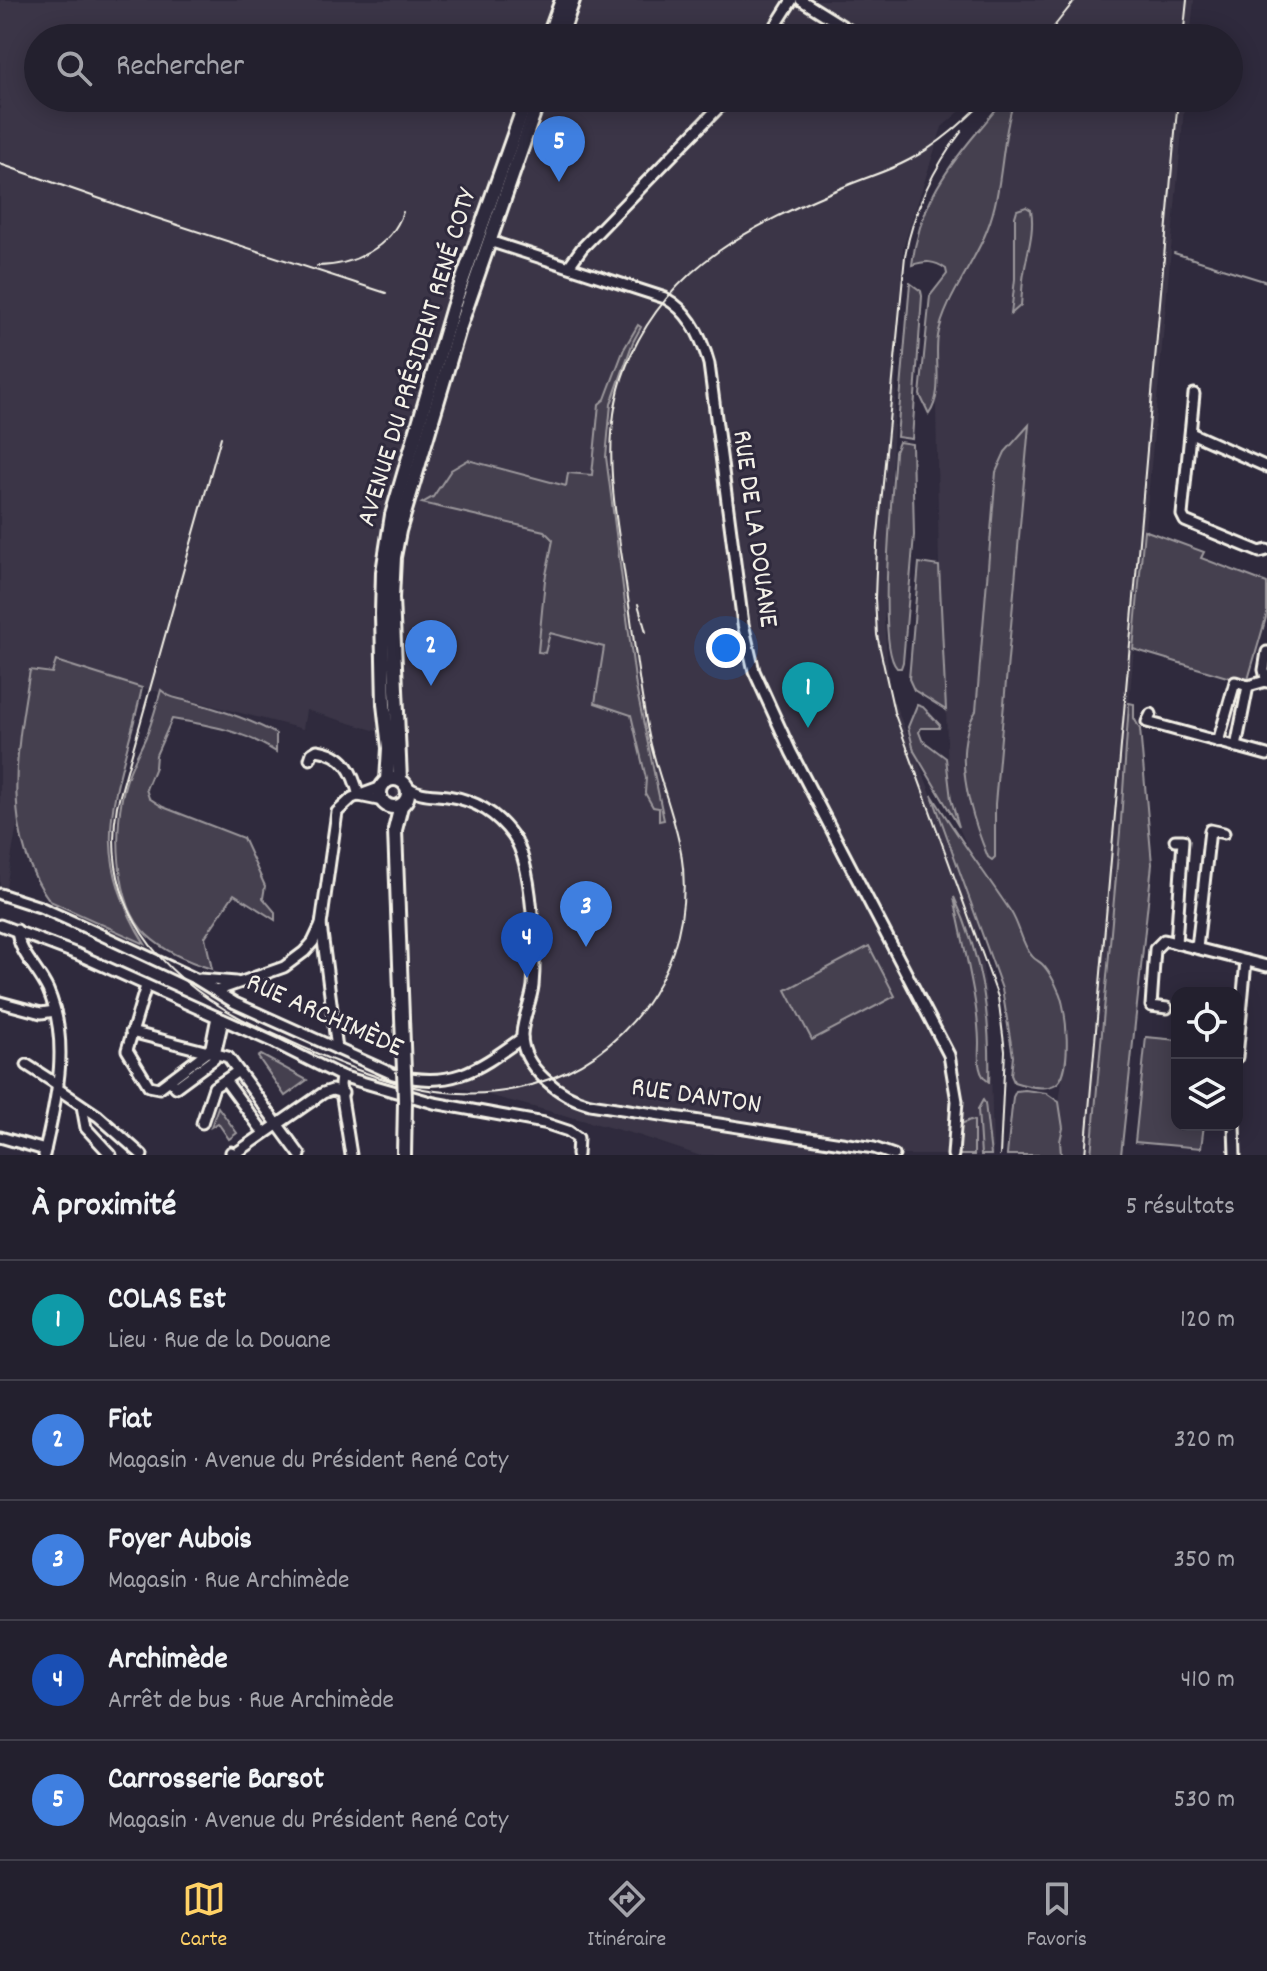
<!DOCTYPE html>
<html lang="fr">
<head>
<meta charset="utf-8">
<style>
  :root { --surface:#23202e; --page:#2b2836; --text:#f1f3f6; --muted:#a3a3aa; --line:#403e4a; --accent:#ffd166 }
  body { margin:0; font-family:Dekko,sans-serif; background:var(--page); color:var(--text) }
  .controls { position:absolute; right:24px; bottom:24px; display:grid; overflow:hidden; border-radius:16px; box-shadow:0 4px 20px #0003 }
  .controls button { width:72px; height:72px; display:grid; place-items:center; padding:0; border:0; border-bottom:2px solid var(--line); background:var(--surface); color:var(--text); font:40px sans-serif }
  .you { position:absolute; left:726px; top:648px; width:28px; height:28px; margin:-20px; border:6px solid #fff; border-radius:50%; background:#1a73e8; box-shadow:0 0 0 12px #1a73e833 }
  .badge { display:grid; place-items:center; width:52px; height:52px; border-radius:50%; background:var(--accent); color:#fff; font-size:26px; font-weight:700 }
  .pin { position:absolute; translate:-50% -66px; filter:drop-shadow(0 2px 4px #0008) }
  .pin::after { content:''; position:absolute; top:42px; width:28px; height:24px; background:inherit; clip-path:polygon(0 0,100% 0,50% 100%) }
  .list { margin:0; padding:0; list-style:none }
  h2 { display:flex; justify-content:space-between; align-items:center; height:104px; margin:0; padding:0 32px; font-size:34px }
  h2 small { font-size:26px; font-weight:400; color:var(--muted) }
  .list li { display:grid; grid-template-columns:52px 1fr auto; gap:24px; align-items:center; box-sizing:border-box; height:120px; padding:0 32px; border-top:2px solid var(--line) }
  .list b { display:block; font-size:30px; white-space:nowrap }
  .list p { margin:0; font-size:26px; white-space:nowrap; color:var(--muted) }
  .list em { font-size:26px; font-style:normal; color:var(--muted) }
  .icon { flex:none; width:44px; height:44px; fill:none; stroke:currentColor; stroke-width:2; stroke-linecap:round; stroke-linejoin:round }
  .map { position:relative; flex:none; width:1267px; height:1155px; overflow:hidden }
  .search { position:absolute; background:var(--surface); box-shadow:0 4px 20px #0003; left:24px; right:24px; top:24px; height:88px; display:flex; align-items:center; gap:20px; box-sizing:border-box; padding:0 28px; border-radius:44px; color:var(--muted); font-size:30px }
  .sheet { height:704px; background:var(--surface) }
  nav { display:flex; justify-content:space-around; align-items:center; box-sizing:border-box; height:112px; border-top:2px solid var(--line); background:var(--surface); font-size:22px; color:var(--muted) }
  nav a { display:grid; justify-items:center; gap:4px }
  nav .on { color:var(--accent) }
  .map>svg:first-child { display:block }
  .built { fill:#3b3647 }
  .green { fill:#454050; stroke:#9c989c; stroke-width:2 }
  .lines { fill:none; stroke-linecap:round; stroke-linejoin:round }
  .stream { stroke:#a19ea0; stroke-width:2 }
  .minor-casing { stroke:#f4f1e8; stroke-width:15 }
  .major-casing { stroke:#f4f1e8; stroke-width:18 }
  .minor { stroke:#2f2a3d; stroke-width:9 }
  .major { stroke:#2f2a3d; stroke-width:12 }
  .rail { stroke:#f4f1e8; stroke-width:2 }
  .major-bridge-casing { stroke:#f4f1e8; stroke-width:18; stroke-linecap:butt }
  .major-bridge { stroke:#2f2a3d; stroke-width:12 }
  .labels { text-anchor:middle; dominant-baseline:central; stroke-width:6; stroke-linejoin:round; paint-order:stroke }
  .street-label { font-size:28px; fill:#f4f1e8; stroke:#2f2a3d }
</style>
</head>
<body>
<div class="map">
<svg width="1267" height="1155" viewBox="0 0 1267 1155">
  <rect width="100%" height="100%" fill="#2f2a3d"/>
  <filter id="ink" filterUnits="userSpaceOnUse"><feTurbulence type="fractalNoise" baseFrequency=".0125" numOctaves="2"/><feDisplacementMap in="SourceGraphic" scale="16" xChannelSelector="R" yChannelSelector="G"/><feConvolveMatrix kernelMatrix="1 2 1 2 8 2 1 2 1" color-interpolation-filters="sRGB"/></filter>
  <g filter="url(#ink)">
    <g class="built">
      <path d="M0,0H1194L1190,38H38V98H975L942,127L903,248L884,620L890,692L974,900L990,1020L993,1155H698L638,1135L414,1075L409,939L390,735L306,710L303,729L132,685L56,661L16,831L6,887L0,885Z"/>
      <path d="M1015,98H1185L1129,703L1121,821L1091,1155H1061L1060,1141L1063,1128L1059,1102L1067,1047L1063,1003L1043,965L1032,956L1012,914L975,863L959,828L948,779L945,670L941,632L939,566L936,403L938,335L945,315L988,230L994,209L1003,148Z"/>
    </g>
    <g class="green">
      <path d="M1008,98H1015C1000,141 1004,188 987,230C974,264 944,301 938,336C934,362 944,392 929,414L920,395L930,296L947,274L946,269C934,260 925,261 912,265C919,209 942,174 978,131C988,120 996,107 1008,98Z"/>
      <path d="M1026,207L1031,210C1035,231 1027,253 1024,273C1022,284 1022,295 1021,305L1011,314L1015,279V217L1017,210Z"/>
      <path d="M910,283L921,291L922,296L912,439L897,437Z"/>
      <path d="M638,325L641,327L633,342L611,404L606,457L636,687L664,820L659,821V808L653,807L645,793L646,778L631,715L595,703L604,647L550,633L545,653L538,652L545,580L553,540L544,531L422,503L433,497L451,470L468,460L566,486L568,473L592,475L599,404L605,399L624,349Z"/>
      <path d="M1029,425L995,804V857L992,860L988,857C971,816 950,752 976,711L996,472L1005,452Z"/>
      <path d="M899,442L912,444L914,535L903,662L901,668H897C876,648 893,487 895,452Z"/>
      <path d="M1144,530L1204,552L1201,558L1267,583V614L1247,683L1133,649Z"/>
      <path d="M919,563L939,566L946,710L914,690L909,679Z"/>
      <path d="M56,661L142,688C120,790 83,844 145,944L50,901C0,834 17,748 30,670L52,673Z"/>
      <path d="M161,690C171,698 172,697 184,700C215,708 248,718 276,734V752C244,731 210,725 172,719L156,755L155,767L146,789L149,798L163,807L243,838L265,886L263,898L275,912V920L234,894L205,937L212,969C189,962 165,952 147,935C114,904 113,823 126,782C131,764 141,749 148,732C153,718 157,704 161,690Z"/>
      <path d="M1129,703L1134,704V718L1140,729L1152,864L1121,1155H1091L1121,821Z"/>
      <path d="M917,705L923,707L940,725L939,728H921L919,732L922,740L946,758L951,799L959,827L914,751L908,727Z"/>
      <path d="M932,795C957,836 985,873 1011,912C1020,926 1022,945 1032,956C1035,960 1039,961 1042,964C1048,970 1055,982 1058,990C1067,1006 1073,1073 1056,1084C1045,1091 1026,1086 1014,1082L1011,1075L1013,1056L1002,989Z"/>
      <path d="M954,897C982,957 991,1017 989,1082C976,1074 979,1056 979,1042C978,998 962,941 954,897Z"/>
      <path d="M869,946L895,996L812,1040L786,990Z"/>
      <path d="M1146,1037L1177,1040V1125H1204L1201,1148L1135,1142Z"/>
      <path d="M261,1055L307,1080L285,1096L258,1057Z"/>
      <path d="M1025,1090L1046,1093L1059,1102L1063,1128L1060,1141L1061,1155H1007L1013,1097L1016,1091Z"/>
      <path d="M983,1100L985,1103L991,1155H981L978,1109Z"/>
      <path d="M218,1107L237,1133L229,1139L218,1123L211,1127Z"/>
      <path d="M970,1120L974,1121V1155H959V1125Z"/>
    </g>
    <g class="lines">
      <path class="stream" d="M1174,253L1267,282"/>
      <defs>
        <g id="minor">
          <path d="M801,0L862,38"/>
          <path d="M768,38L792,0"/>
          <path d="M489,241L665,298C689,311 702,338 709,364L743,624L754,671L791,752L949,1055L957,1101L953,1155"/>
          <path d="M569,266L582,248L728,98"/>
          <path d="M1194,394L1182,515L1185,521L1260,552L1267,550"/>
          <path d="M1191,433L1267,467"/>
          <path d="M1267,652L1264,670L1267,682"/>
          <path d="M1151,714L1147,722L1267,755"/>
          <path d="M1218,742L1235,682L1248,686L1266,681"/>
          <path d="M1236,747L1248,686"/>
          <path d="M310,759L312,753L317,750C345,754 353,772 359,796"/>
          <path d="M406,786C420,796 432,794 447,796C475,800 497,813 513,836C533,863 536,952 533,986C531,1002 523,1018 522,1034C521,1068 561,1097 590,1104L874,1148L894,1155"/>
          <path d="M359,796L383,801"/>
          <path d="M1175,840H1183L1176,943"/>
          <path d="M0,894L40,907L78,924L196,979L235,1003L393,1074C451,1090 477,1070 522,1038"/>
          <path d="M0,925L77,954L275,1043L341,1076L434,1103L544,1123L568,1131L578,1138L577,1155"/>
          <path d="M321,925L337,1049"/>
          <path d="M17,930C18,952 39,970 48,990C71,1043 56,1101 44,1155"/>
          <path d="M1197,948L1210,830L1224,833"/>
          <path d="M200,979L236,982"/>
          <path d="M146,986L127,1050L149,1086L159,1088L207,1052L211,1047L217,1017"/>
          <path d="M216,991L284,967L304,952L313,942L321,925L337,812L352,798L382,787"/>
          <path d="M0,1002L41,1013L55,1011"/>
          <path d="M1167,1008L1151,1006L1155,949L1164,940L1267,966"/>
          <path d="M131,1032L228,1057L300,1155"/>
          <path d="M1237,1057L1246,961"/>
          <path d="M27,1065L58,1085"/>
          <path d="M238,1071L225,1080L264,1133"/>
          <path d="M341,1076L340,1085L351,1155"/>
          <path d="M170,1080L176,1087L214,1059L223,1020"/>
          <path d="M58,1089L98,1116L142,1155"/>
          <path d="M82,1106L86,1128L111,1155"/>
          <path d="M202,1123L214,1087L225,1080"/>
          <path d="M1234,1125L1235,1155"/>
          <path d="M0,1137L45,1150"/>
          <path d="M231,1152L235,1154L323,1093L332,1090L343,1093"/>
        </g>
        <g id="major">
          <path d="M548,38L562,0"/>
          <path d="M560,38L573,0"/>
          <circle cx="394" cy="793" r="14"/>
          <path d="M400,780L392,598L394,557L399,531L459,329L539,98"/>
          <path d="M387,781L389,748L384,704L382,614L383,572L392,515L453,307L527,98"/>
          <path d="M401,806L395,830L404,1071"/>
          <path d="M404,1155L405,1101"/>
        </g>
      </defs>
      <use href="#minor" class="minor-casing"/>
      <use href="#major" class="major-casing"/>
      <use href="#minor" class="minor"/>
      <use href="#major" class="major"/>
      <g class="rail">
        <path d="M1045,38L1075,0"/>
        <path d="M1183,38L1187,0"/>
        <path d="M962,131C933,168 914,209 905,256L877,545L875,598L877,635L894,712L998,997L1005,1051L1000,1155"/>
        <path d="M0,164L141,213L386,293"/>
        <path d="M317,266C352,266 391,248 403,212"/>
        <path d="M221,437L117,806C100,906 159,975 242,1019C264,1030 287,1040 309,1050C393,1088 477,1114 566,1072C649,1033 696,942 681,852C674,812 657,775 649,736C639,688 634,639 627,591C616,512 596,431 631,355C672,264 753,225 841,188C863,178 887,172 909,160C939,145 964,121 988,98"/>
        <path d="M638,604L646,632"/>
        <path d="M1085,1155L1178,98"/>
      </g>
      <defs>
        <path id="major-bridge" d="M404,1071L405,1101"/>
      </defs>
      <use href="#major-bridge" class="major-bridge-casing"/>
      <use href="#major-bridge" class="major-bridge"/>
    </g>
  </g>
  <g class="labels">
    <g class="street-label">
      <text transform="translate(419 358) rotate(-73)">AVENUE DU PRÉSIDENT RENÉ COTY</text>
      <text transform="translate(753 529) rotate(82)">RUE DE LA DOUANE</text>
      <text transform="translate(324 1017) rotate(24)">RUE ARCHIMÈDE</text>
      <text transform="translate(696 1098) rotate(8)">RUE DANTON</text>
    </g>
  </g>
</svg>
<div class="controls">
<button><svg class="icon" aria-label="locate" viewBox="0 0 24 24"><circle cx="12" cy="12" r="6"/><path d="M12 2v4M12 18v4M2 12h4M18 12h4"/></svg></button>
<button><svg class="icon" aria-label="layers" viewBox="0 0 24 24"><path d="M12 4l9 5-9 5-9-5zM3 14l9 5 9-5"/></svg></button>
</div>
<div class="you"></div>
<div class="pin badge" style="left:808px;top:728px;background:#0f9aa8">1</div>
<div class="pin badge" style="left:431px;top:686px;background:#3f7fe0">2</div>
<div class="pin badge" style="left:586px;top:947px;background:#3f7fe0">3</div>
<div class="pin badge" style="left:527px;top:978px;background:#1a4fb4">4</div>
<div class="pin badge" style="left:559px;top:182px;background:#3f7fe0">5</div>
<div class="search"><svg class="icon" aria-label="search" viewBox="0 0 24 24"><circle cx="10" cy="10" r="6"/><path d="M15 15l6 6"/></svg>Rechercher</div>
</div>
<section class="sheet">
<h2>À proximité<small>5 résultats</small></h2>
<ul class="list">
<li><span class="badge" style="background:#0f9aa8">1</span><div><b>COLAS Est</b><p>Lieu · Rue de la Douane</p></div><em>120 m</em></li>
<li><span class="badge" style="background:#3f7fe0">2</span><div><b>Fiat</b><p>Magasin · Avenue du Président René Coty</p></div><em>320 m</em></li>
<li><span class="badge" style="background:#3f7fe0">3</span><div><b>Foyer Aubois</b><p>Magasin · Rue Archimède</p></div><em>350 m</em></li>
<li><span class="badge" style="background:#1a4fb4">4</span><div><b>Archimède</b><p>Arrêt de bus · Rue Archimède</p></div><em>410 m</em></li>
<li><span class="badge" style="background:#3f7fe0">5</span><div><b>Carrosserie Barsot</b><p>Magasin · Avenue du Président René Coty</p></div><em>530 m</em></li>
</ul>
</section>
<nav>
<a class="on"><svg class="icon" aria-label="map" viewBox="0 0 24 24"><path d="M3 6l6-2 6 2 6-2v14l-6 2-6-2-6 2zM9 4v14M15 6v14"/></svg>Carte</a>
<a><svg class="icon" aria-label="directions" viewBox="0 0 24 24"><path d="M12 3l9 9-9 9-9-9zM9 14v-3h6M13 9l2 2-2 2"/></svg>Itinéraire</a>
<a><svg class="icon" aria-label="saved" viewBox="0 0 24 24"><path d="M7 4h10v16l-5-4-5 4z"/></svg>Favoris</a>
</nav>
</body>
</html>
